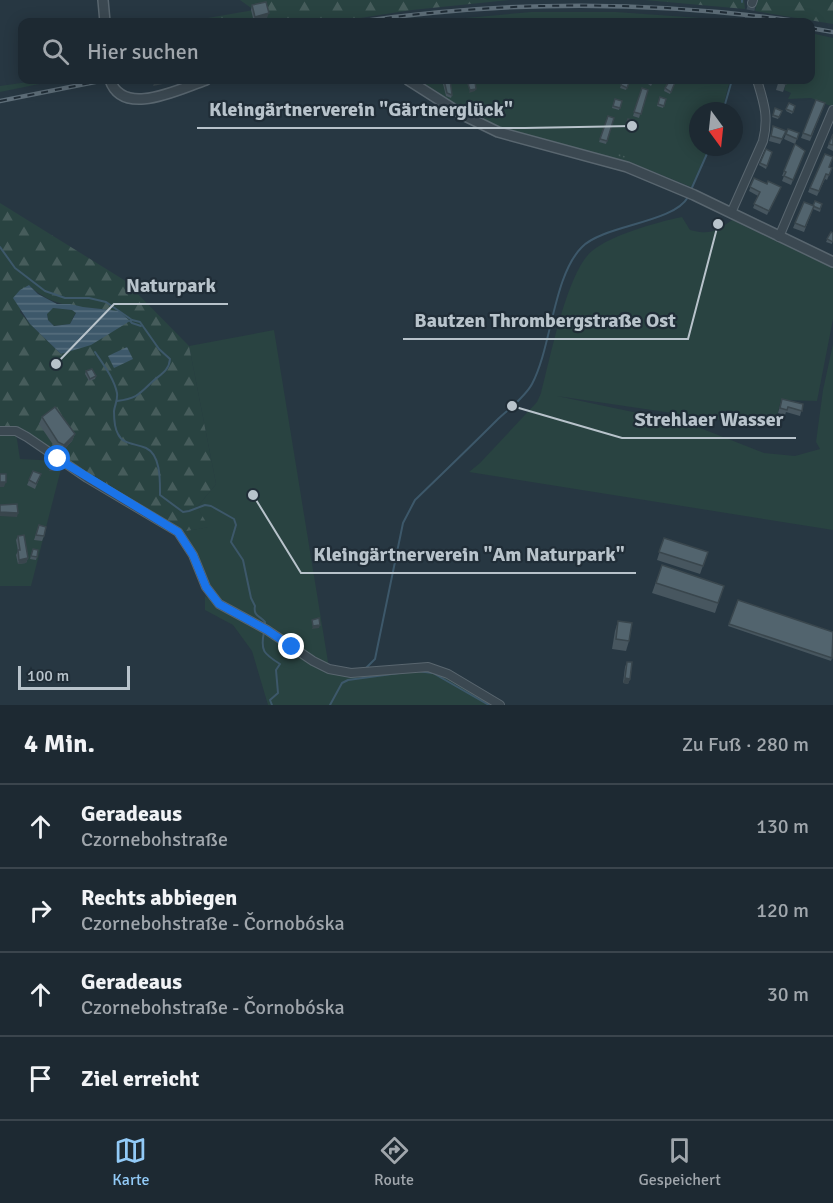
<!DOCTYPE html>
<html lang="de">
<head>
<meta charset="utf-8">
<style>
  :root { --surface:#1d2932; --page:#25313a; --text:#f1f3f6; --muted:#a0a6ac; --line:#3b454d; --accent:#92caf7 }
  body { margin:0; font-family:Signika,sans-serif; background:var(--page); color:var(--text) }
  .compass { position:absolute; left:689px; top:102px; width:54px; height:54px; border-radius:50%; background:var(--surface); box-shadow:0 3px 15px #0003; rotate:165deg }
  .scale { position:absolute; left:18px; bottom:15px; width:112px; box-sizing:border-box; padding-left:6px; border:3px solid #b8c3cb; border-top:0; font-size:16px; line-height:21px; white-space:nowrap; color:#b8c3cb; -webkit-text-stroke:4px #202d37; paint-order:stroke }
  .stop { position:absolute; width:18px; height:18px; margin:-14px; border:4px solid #1a73e8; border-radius:50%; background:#fff }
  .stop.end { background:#1a73e8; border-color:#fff; box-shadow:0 2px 6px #0008 }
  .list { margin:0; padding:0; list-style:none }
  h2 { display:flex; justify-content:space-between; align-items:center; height:78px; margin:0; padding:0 24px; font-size:26px }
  h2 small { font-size:20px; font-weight:400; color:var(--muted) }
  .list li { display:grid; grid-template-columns:39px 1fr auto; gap:18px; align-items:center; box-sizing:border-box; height:84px; padding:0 24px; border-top:2px solid var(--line) }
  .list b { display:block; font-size:22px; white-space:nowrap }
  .list p { margin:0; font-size:20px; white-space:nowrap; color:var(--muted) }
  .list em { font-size:20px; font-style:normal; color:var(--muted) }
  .icon { flex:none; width:33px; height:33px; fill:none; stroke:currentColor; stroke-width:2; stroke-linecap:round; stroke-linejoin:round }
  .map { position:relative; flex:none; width:833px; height:705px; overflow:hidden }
  .search { position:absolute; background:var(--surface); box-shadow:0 3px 15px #0003; left:18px; right:18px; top:18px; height:66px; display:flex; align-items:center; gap:15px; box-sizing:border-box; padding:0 21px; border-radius:12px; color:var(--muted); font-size:22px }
  .sheet { height:414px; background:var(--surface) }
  nav { display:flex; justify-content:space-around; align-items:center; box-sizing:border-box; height:84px; border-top:2px solid var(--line); background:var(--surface); font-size:16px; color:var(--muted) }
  nav a { display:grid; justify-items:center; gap:3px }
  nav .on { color:var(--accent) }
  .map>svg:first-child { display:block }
  .green { fill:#294341 }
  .forest { fill:url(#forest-firs); fill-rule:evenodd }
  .park { fill:url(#park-tufts) }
  .water { fill:url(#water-rules); fill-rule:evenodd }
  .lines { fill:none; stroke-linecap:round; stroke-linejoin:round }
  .stream { stroke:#3d586a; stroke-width:2 }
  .minor-tunnel { stroke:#3d4c57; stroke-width:8; stroke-dasharray:8 4; stroke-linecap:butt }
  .minor-casing { stroke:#59666f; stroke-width:10 }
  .tertiary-casing { stroke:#59666f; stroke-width:12 }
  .minor { stroke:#3b4851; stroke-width:8 }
  .tertiary { stroke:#3b4851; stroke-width:9 }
  .rail-casing { stroke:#5d6d78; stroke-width:4.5 }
  .rail { stroke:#202d37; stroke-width:2; stroke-dasharray:7; stroke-linecap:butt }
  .wall { fill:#47565f }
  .shaded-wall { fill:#39464d }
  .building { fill:#52646e; stroke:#39464d; stroke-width:1.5 }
  .route { stroke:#1a73e8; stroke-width:8 }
  .leader { fill:none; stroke:#b8c3cb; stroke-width:2 }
  .callout-dot { fill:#b8c3cb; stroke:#202d37; stroke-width:2 }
  .callout-label { font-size:20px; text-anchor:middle; font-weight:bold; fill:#b8c3cb; stroke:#202d37; stroke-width:4.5; stroke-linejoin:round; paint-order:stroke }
</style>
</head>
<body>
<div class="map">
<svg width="833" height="705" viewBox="0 0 833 705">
  <defs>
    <pattern id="forest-firs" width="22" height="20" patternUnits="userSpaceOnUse" patternTransform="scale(1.5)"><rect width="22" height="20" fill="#294341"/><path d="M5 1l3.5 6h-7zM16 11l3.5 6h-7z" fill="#465c5b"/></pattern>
    <pattern id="park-tufts" width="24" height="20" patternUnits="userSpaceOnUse" patternTransform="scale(1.5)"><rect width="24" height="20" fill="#294341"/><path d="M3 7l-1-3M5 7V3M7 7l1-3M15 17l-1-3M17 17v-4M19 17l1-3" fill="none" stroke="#465c5b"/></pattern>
    <pattern id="water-rules" width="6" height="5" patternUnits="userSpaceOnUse" patternTransform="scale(1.5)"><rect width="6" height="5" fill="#3d586a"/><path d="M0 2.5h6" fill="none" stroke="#576e7e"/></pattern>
  </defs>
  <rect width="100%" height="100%" fill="#273742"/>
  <g class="green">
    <path d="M531,12H616L729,20V22H421Z"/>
    <path d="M811,33L833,38V107L811,98L788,99L791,93L784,90L787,80H810Z"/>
    <path d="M42,80H59L0,92V86Z"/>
    <path d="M414,80H730L722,111H698V147H709L691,187L632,163L516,135L489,126L433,89Z"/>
    <path d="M682,217L690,230C710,235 715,232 732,220L833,268V319L817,401L781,400L776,421L736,416L733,422L557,396L690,424L764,453L795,456L820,449L816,442L823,390L833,344V530L469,472L480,463L537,402L541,393C550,360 567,271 592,251C611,235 657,222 682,217Z"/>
    <path d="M53,308L72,310L76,312L70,324L54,326L48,320L47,313Z"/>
    <path d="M274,330L329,668L221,603L209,586L196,552L181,532L208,527L197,507L216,484L189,346Z"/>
    <path d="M0,433H16L20,459L59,461L61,469L31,586H0Z"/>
    <path d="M205,596L328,671L428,669L447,677L494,705H268L252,651L233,625L205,610Z"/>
  </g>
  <g class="forest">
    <path d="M240,0H509L412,10L334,22H185L254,10Z"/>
    <path d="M645,0H744L745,9Z"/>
    <path d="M757,0H833V24L755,11Z"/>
    <path d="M0,203L124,280L189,346L216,484L197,507L209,527L181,532L109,488L20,429L0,427ZM29,285C50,306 75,307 103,309L61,354L30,324L20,312Z"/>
  </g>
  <path class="park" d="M617,142L633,151L629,159L612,154Z"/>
  <g class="water">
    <path d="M29,285L38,294L57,304H70L83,307L119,311L130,321L91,345L61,354L30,324L13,298L20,290ZM53,308L72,310L76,313L70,324L54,326L48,320L47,314Z"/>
    <path d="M127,347L133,359L114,368L108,356Z"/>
  </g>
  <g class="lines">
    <g class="stream">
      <path d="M742,2V0"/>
      <path d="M723,111L732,80"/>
      <path d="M690,192L710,147"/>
      <path d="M0,247L15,268L45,291L65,298H89L106,302L132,320L140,322L159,349L170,359C169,371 161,374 153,381C139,394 138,398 117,401"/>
      <path d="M132,320L130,321L132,323L141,326"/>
      <path d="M95,352C103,364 114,378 117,393C118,400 115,404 114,411C114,417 115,429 118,434C123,445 135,443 146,448C161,455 160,481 160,495L183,512L189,511L205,505L211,506L234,519L236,525L231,542L243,560L251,598L255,606C253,616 260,616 265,622V626"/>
      <path d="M264,632C260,651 264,654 280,664L276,670L278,693L270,700L272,705"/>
      <path d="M365,669L375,659L403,523L415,500C443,473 470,447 497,420C509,409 525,397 532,384C552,346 553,276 582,247C603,225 674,223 688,197"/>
      <path d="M417,671L433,673L489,705"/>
      <path d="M330,705L342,683L348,680L399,673"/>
    </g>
    <path class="minor-tunnel" d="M748,22L752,3"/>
    <defs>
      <g id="minor">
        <path d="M752,3L753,0"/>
        <path d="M731,213L763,141C769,117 764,103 757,80"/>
        <path d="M779,237L833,110"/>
        <path d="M0,431H16L27,437L87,478L178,532L193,555L206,587L219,604L267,630L313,661L329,669L351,673L428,667L448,674L500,705"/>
      </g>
      <g id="tertiary">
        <path d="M103,0L105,22"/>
        <path d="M110,80C123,118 179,89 206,80"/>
        <path d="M408,80L463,115L498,132L627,167L694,195L833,262"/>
      </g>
    </defs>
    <use href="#minor" class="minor-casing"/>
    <use href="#tertiary" class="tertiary-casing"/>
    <use href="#minor" class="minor"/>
    <use href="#tertiary" class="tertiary"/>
    <defs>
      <g id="rail">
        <path d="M357,22C507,0 653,0 803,22"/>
        <path d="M810,28L833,32"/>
        <path d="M0,101L105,80"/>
      </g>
    </defs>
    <use href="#rail" class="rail-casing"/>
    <use href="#rail" class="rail"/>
  </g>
  <g class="wall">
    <path d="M252,5L267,18L254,22L251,10Z"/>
    <path d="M442,80H450L452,95L451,98L446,96Z"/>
    <path d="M623,80H630L626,90L620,88Z"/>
    <path d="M646,80H654L651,86L645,82Z"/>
    <path d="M676,80L670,94L664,91L665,88Z"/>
    <path d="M779,80H787L783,92L776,90Z"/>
    <path d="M642,88L648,90L639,118L633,116Z"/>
    <path d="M660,97L666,99L663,108L657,106Z"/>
    <path d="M615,99L622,101L619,110L612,108Z"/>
    <path d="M816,100L825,103L810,141L801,138Z"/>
    <path d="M789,103L795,106L792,114L786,111Z"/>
    <path d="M782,111L778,119L772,117L773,115Z"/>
    <path d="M608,116L614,118L606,144L599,142Z"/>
    <path d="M628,119L635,121L632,130L625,127Z"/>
    <path d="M773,126L786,131L780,144L769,141Z"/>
    <path d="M788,129L799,133L795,144L784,139Z"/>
    <path d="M833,134V151L827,148Z"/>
    <path d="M795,144L803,156L791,185L782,181L784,176H782Z"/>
    <path d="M766,149L772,152L766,169L759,165Z"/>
    <path d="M825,154L830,167L832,168L827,180L825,179L817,196L808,192Z"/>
    <path d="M754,178L779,191L767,215L753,208L758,196L749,191Z"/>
    <path d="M804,202L813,206L822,204L820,212L813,209L804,232L793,228Z"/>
    <path d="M831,232L833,233L832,244L826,242Z"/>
    <path d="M86,371L96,376L95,379L89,381L85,374Z"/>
    <path d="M782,399L803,404L800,416L786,412L785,415L778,413Z"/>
    <path d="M42,417L75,434L72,441L61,453L56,449L39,424Z"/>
    <path d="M33,471L41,474L35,489L27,485Z"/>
    <path d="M39,525L44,536L42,541L34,540Z"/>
    <path d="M18,536L28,558L26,563L18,564L16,555L18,551L16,540Z"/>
    <path d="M664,538L708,552L700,574L657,560Z"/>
    <path d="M33,549L37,557L36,560L30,559Z"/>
    <path d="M662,565L724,586L715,613L652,593Z"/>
    <path d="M618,621L629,641L626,651L612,649L615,631Z"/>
    <path d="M729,624L832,648L833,656L831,661L728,626Z"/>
    <path d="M627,662L630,679L628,684L623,683L625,667Z"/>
  </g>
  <g class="shaded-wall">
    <path d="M269,13L267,18L254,22L255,17Z"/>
    <path d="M161,80H164L163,84L153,86L155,81Z"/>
    <path d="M476,89L475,91L469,93L470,90Z"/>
    <path d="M75,434L72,441L61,453L64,445Z"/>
    <path d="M50,468L57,469L56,471H49Z"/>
    <path d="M0,482H6L4,487H0Z"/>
    <path d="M0,512L18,513L17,517L0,516Z"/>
    <path d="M28,558L26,563L18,564L19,560Z"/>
    <path d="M320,625L319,628L312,629L313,626Z"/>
    <path d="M625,678L630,679L628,684L623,683Z"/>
  </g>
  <g class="building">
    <path d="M266,2L269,13L255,17L252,5Z"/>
    <path d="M444,80H450L452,95L447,93Z"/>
    <path d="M623,80H630L627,88L621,85Z"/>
    <path d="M646,80H654L652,83Z"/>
    <path d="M670,80H676L671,92L665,88Z"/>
    <path d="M780,80H787L786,84L779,82Z"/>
    <path d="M475,82L476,89L470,90L468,84Z"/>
    <path d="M642,88L648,90L641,114L634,112Z"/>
    <path d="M660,97L666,99L664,106L658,104Z"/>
    <path d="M615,99L622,101L620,108L613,106Z"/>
    <path d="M816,100L825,103L811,136L803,133Z"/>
    <path d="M789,103L795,106L793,112L786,109Z"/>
    <path d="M775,108L782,111L779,117L773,115Z"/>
    <path d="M608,116L614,118L607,141L600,139Z"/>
    <path d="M628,119L635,121L632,127L626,125Z"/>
    <path d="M773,126L786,131L782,139L771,136Z"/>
    <path d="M788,129L799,133L797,139L786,134Z"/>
    <path d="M833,134V145L829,144Z"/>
    <path d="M795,144L805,151L793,180L784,176L786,172L784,171Z"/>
    <path d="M766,149L772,152L767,166L760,163Z"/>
    <path d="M825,154L833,157L829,167L832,168L829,175L826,174L819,191L810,188Z"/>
    <path d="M754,178L767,184L768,181L781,187L769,211L754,204L760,192L750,187Z"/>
    <path d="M815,201L822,204L820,209L813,206Z"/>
    <path d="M804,202L814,206L805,227L795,223Z"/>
    <path d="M831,232L833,233V242L827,239Z"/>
    <path d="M92,369L96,376L90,379L86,371Z"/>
    <path d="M782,399L803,404L802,411L788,407L787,410L780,408Z"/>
    <path d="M55,407L75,434L64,445L58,442L42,417Z"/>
    <path d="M50,461L58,462L57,469L50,468Z"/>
    <path d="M33,471L41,474L36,484L29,480Z"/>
    <rect x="0" y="474" width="6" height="8"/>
    <path d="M17,504L18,513L0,512V505Z"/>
    <path d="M39,525L46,527L44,536L36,535Z"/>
    <path d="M24,535L28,558L19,560L18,550H20L18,536Z"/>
    <path d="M664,538L708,552L703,566L659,552Z"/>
    <path d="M33,549L38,550L37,557L31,556Z"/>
    <path d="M662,565L724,586L718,603L656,583Z"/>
    <path d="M738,600L833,632L832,658L729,624Z"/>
    <path d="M319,618L320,625L313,626L312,620Z"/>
    <path d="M618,621L632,623L629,641L616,639Z"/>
    <path d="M627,662H632L630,679L625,678Z"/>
  </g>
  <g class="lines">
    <path class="route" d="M58,459L178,532L193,555L206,587L219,604L267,630L292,647"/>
  </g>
  <path class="leader" d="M632 126L525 128H197M56 364L114 304H228M718 224L688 339H403M512 406L622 438H796M253 495L301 573H636"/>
  <g class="callout-dot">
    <circle cx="632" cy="126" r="6"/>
    <circle cx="56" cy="364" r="6"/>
    <circle cx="718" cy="224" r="6"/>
    <circle cx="512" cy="406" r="6"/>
    <circle cx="253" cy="495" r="6"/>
  </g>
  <g class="callout-label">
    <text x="361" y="116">Kleingärtnerverein "Gärtnerglück"</text>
    <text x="171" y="292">Naturpark</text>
    <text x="545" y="327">Bautzen Thrombergstraße Ost</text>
    <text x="709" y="426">Strehlaer Wasser</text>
    <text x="469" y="561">Kleingärtnerverein "Am Naturpark"</text>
  </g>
</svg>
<svg class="compass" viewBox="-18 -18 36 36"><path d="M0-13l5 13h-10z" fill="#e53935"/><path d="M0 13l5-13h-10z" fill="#a0a6ac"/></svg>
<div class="scale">100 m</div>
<div class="stop" style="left:58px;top:459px"></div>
<div class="stop end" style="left:292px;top:647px"></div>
<div class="search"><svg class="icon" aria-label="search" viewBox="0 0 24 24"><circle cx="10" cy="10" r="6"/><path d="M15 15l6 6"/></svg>Hier suchen</div>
</div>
<section class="sheet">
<h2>4 Min.<small>Zu Fuß · 280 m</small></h2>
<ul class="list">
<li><svg class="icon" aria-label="ahead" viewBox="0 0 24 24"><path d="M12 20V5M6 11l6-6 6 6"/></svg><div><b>Geradeaus</b><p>Czornebohstraße</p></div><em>130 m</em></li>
<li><svg class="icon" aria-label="right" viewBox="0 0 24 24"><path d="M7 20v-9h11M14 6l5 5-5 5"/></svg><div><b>Rechts abbiegen</b><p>Czornebohstraße - Čornobóska</p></div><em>120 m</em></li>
<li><svg class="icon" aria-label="ahead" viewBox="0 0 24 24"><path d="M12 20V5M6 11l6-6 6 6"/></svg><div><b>Geradeaus</b><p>Czornebohstraße - Čornobóska</p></div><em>30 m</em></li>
<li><svg class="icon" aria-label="arrive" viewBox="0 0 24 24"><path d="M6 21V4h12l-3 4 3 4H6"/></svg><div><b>Ziel erreicht</b></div></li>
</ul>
</section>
<nav>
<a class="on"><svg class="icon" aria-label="map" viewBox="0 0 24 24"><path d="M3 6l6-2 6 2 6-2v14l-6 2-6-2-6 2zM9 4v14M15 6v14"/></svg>Karte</a>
<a><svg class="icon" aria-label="directions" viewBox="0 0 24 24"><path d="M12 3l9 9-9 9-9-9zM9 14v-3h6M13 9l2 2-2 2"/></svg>Route</a>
<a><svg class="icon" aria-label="saved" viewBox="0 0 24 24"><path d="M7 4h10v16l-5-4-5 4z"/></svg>Gespeichert</a>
</nav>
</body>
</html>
